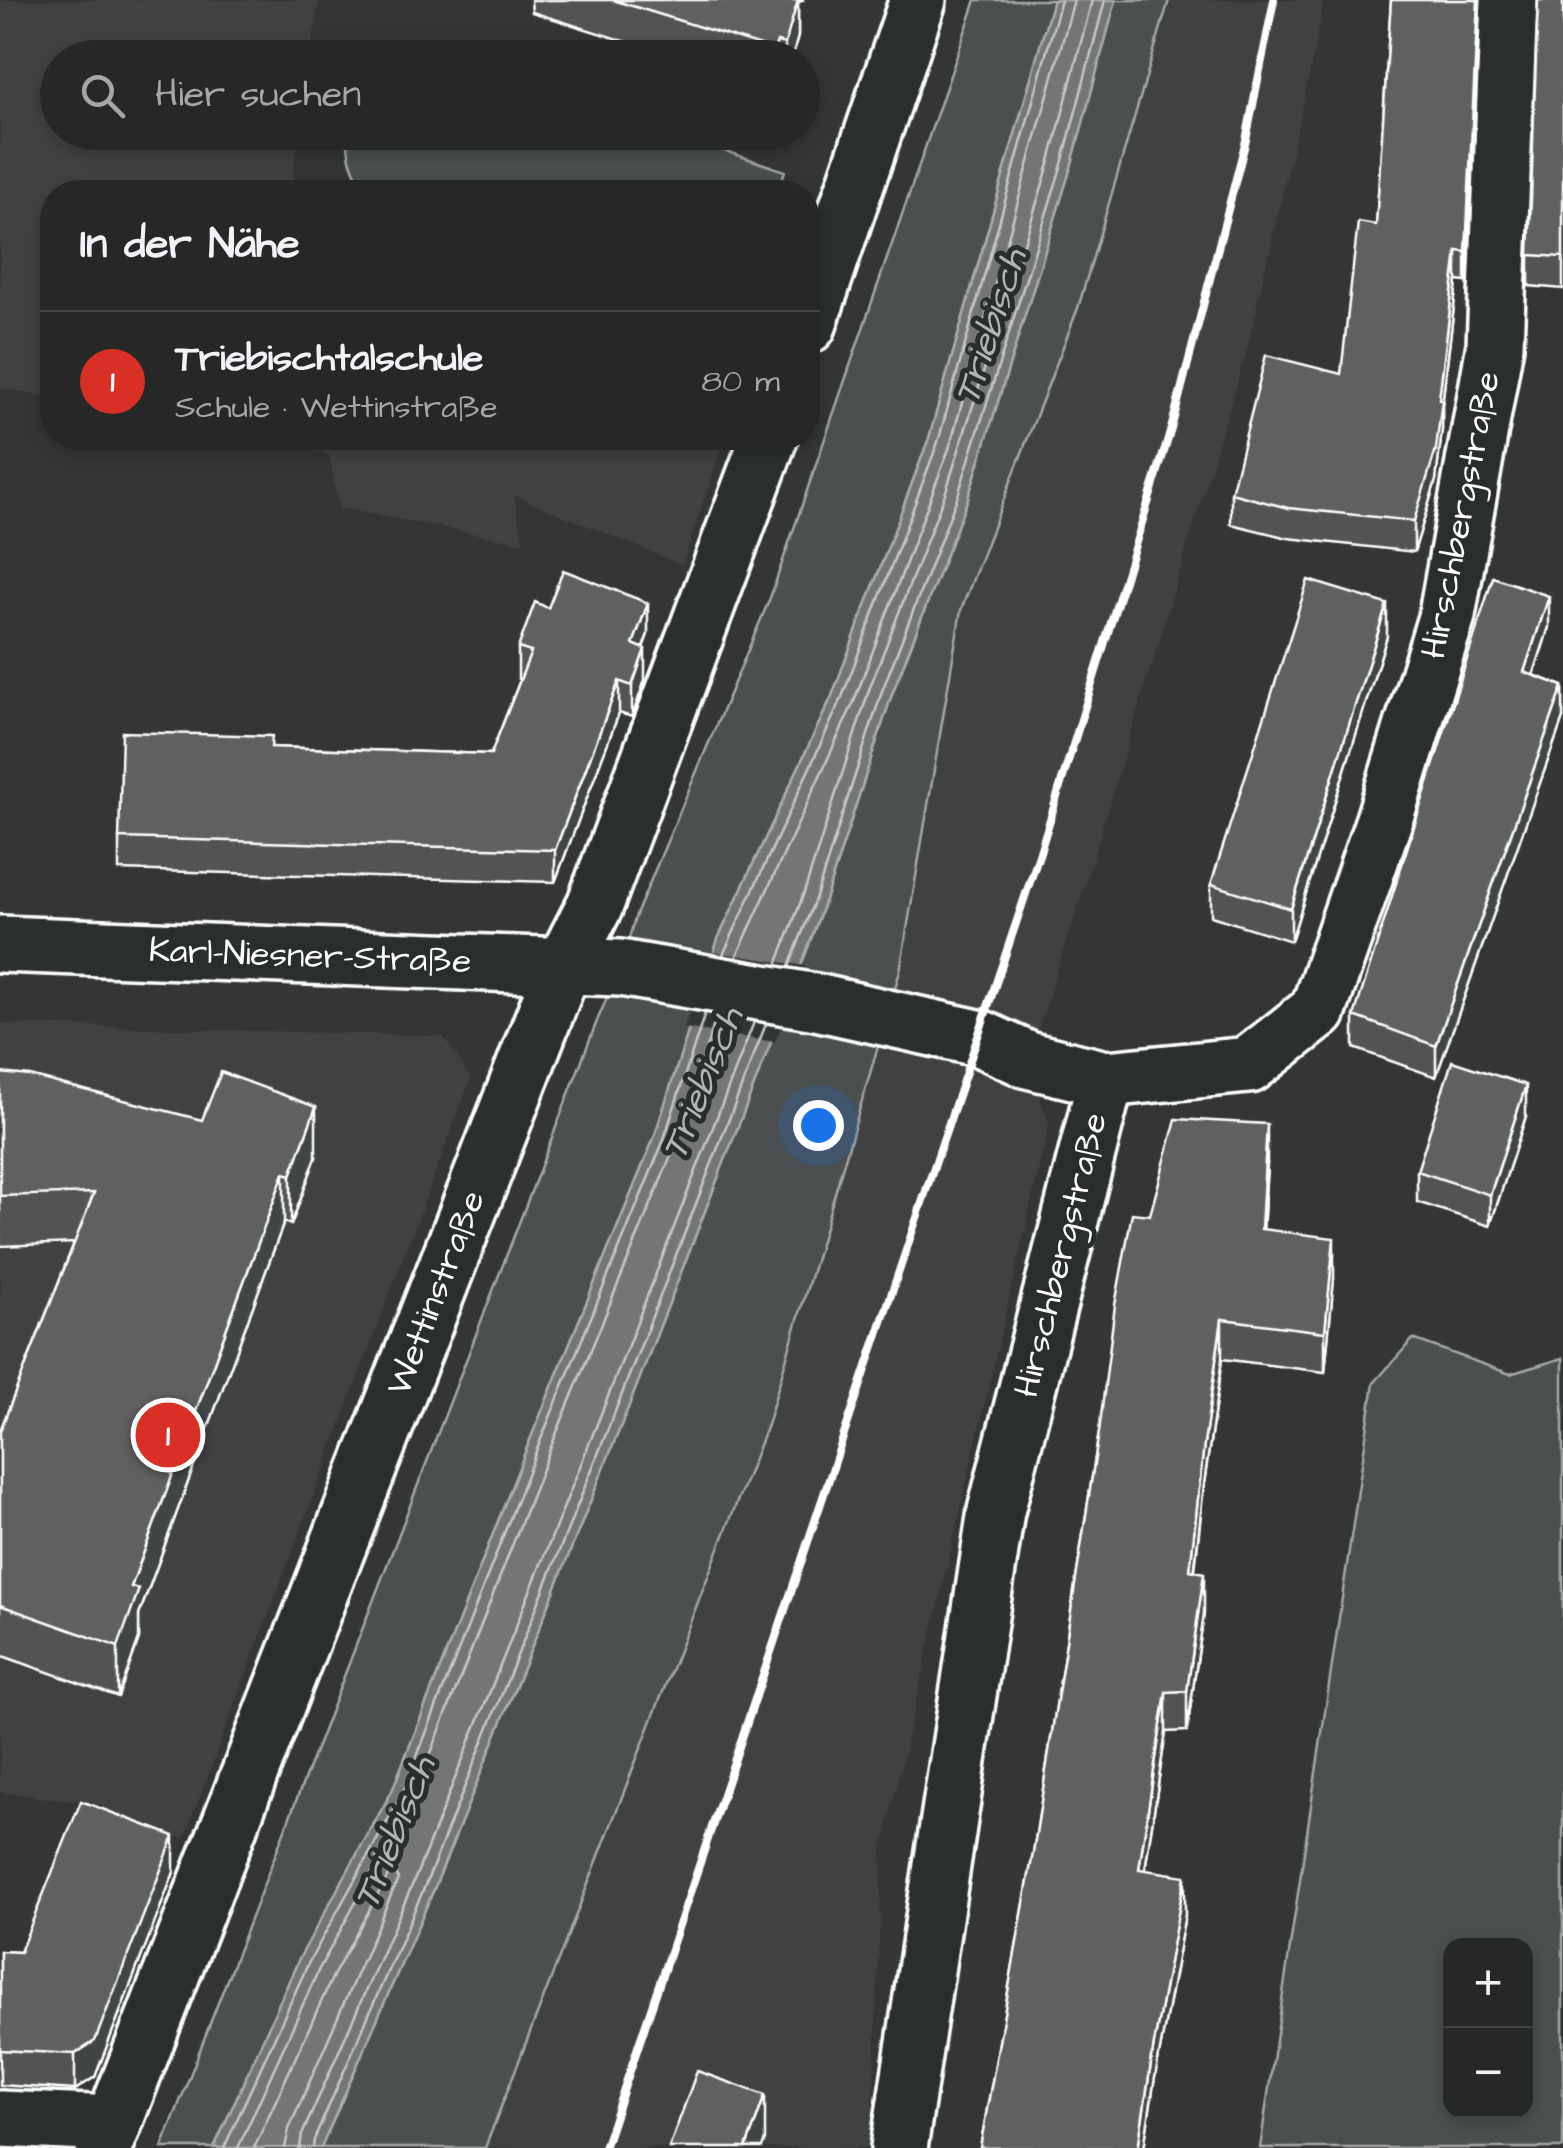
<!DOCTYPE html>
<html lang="de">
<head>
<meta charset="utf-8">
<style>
  :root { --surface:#262828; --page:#2e3030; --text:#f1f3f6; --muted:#a4a6a8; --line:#424445; --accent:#d93025 }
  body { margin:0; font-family:"Architects Daughter",sans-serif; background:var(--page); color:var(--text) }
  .controls { position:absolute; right:30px; bottom:30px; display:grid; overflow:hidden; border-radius:20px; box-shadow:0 5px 15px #0003 }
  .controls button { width:90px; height:90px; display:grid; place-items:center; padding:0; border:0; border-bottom:2px solid var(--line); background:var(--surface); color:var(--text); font:50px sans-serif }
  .you { position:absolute; left:818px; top:1125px; width:35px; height:35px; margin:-25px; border:8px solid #fff; border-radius:50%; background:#1a73e8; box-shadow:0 0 0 15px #1a73e833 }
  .badge { display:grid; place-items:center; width:65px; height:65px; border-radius:50%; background:var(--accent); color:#fff; font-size:32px; font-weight:700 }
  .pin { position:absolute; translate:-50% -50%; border:5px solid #fff; box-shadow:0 2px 10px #0006 }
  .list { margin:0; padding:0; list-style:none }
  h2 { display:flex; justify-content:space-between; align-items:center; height:130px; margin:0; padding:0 40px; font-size:42px }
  h2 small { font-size:32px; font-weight:400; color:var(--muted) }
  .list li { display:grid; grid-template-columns:65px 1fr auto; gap:30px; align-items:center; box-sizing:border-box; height:140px; padding:0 40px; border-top:2px solid var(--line) }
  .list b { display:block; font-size:38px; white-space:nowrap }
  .list p { margin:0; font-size:32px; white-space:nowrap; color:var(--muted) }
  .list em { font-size:32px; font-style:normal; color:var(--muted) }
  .icon { flex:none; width:55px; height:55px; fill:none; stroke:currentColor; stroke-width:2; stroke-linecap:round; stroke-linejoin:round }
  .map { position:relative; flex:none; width:1563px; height:2148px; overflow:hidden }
  .search { position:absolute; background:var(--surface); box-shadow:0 5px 15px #0003; left:40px; top:40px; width:780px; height:110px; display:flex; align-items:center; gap:25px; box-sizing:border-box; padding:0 35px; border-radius:55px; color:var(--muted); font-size:38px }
  .panel { position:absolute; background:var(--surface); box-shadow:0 5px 15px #0003; left:40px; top:180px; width:780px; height:270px; border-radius:40px }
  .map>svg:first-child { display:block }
  .built { fill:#404243 }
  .green { fill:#4c4f50; stroke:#a6a7a8; stroke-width:2.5; fill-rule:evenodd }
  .water { fill:#737576; stroke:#abacad; stroke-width:2.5 }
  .pier { fill:#333536 }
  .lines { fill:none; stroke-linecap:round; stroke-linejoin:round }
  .shore { stroke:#c7c8c8; stroke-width:2.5 }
  .street-casing { stroke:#fff; stroke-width:62 }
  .street { stroke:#2a2d2e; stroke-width:55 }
  .rail { stroke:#fff; stroke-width:8 }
  .wall { fill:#525354; stroke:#fff; stroke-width:2.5 }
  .shaded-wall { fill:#424445; stroke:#fff; stroke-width:2.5 }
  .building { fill:#5f6162; stroke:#fff; stroke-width:2.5 }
  .labels { text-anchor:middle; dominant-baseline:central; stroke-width:10; stroke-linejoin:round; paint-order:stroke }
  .street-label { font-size:35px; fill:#fff; stroke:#2a2d2e }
  .water-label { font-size:38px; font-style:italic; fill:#b2b3b4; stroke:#2a2d2e }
</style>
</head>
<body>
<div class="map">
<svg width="1563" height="2148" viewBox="0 0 1563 2148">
  <rect width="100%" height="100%" fill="#333536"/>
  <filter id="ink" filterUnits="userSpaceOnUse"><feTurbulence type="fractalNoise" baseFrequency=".01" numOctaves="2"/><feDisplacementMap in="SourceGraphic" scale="20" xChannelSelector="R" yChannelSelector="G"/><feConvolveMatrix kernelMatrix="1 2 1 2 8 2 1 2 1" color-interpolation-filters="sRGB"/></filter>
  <g filter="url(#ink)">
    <g class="built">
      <path d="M0,0H319L310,57L58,58V132L299,133L290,192H52V397L0,388Z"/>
      <path d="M1169,0H1324L1308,81L1246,353L1085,884L1028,1060L1049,1125L882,1849L872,2148H485L900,971L961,610L1078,308Z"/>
      <path d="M271,438H725L682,565L514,495L523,543L339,508L329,455Z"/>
      <path d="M0,1024L443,1036L471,1078L184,1839L96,1804L0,1792Z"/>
    </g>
    <g class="green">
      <path d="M976,0H1053L929,438L832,696L718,939L654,1138L528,1445L392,1791L299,1959L214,2148H162L597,1021L620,968L636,915L770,598Z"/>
      <path d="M1116,0H1169L1078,308L961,610L900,971L767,1425L485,2148H321L434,1889L630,1403L807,950L826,897L892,694L968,498L1071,167Z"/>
      <path d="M671,133L785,171L777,192H368C352,173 347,157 348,133Z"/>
      <path d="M1413,1339L1510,1374L1563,1358V2148H1260L1374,1383ZM1450,1946H1526V2110H1450Z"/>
    </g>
    <path class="water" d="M1053,0H1116L1071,167L968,498L892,694L826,897L807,950L630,1403L434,1889L321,2148H214L299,1959L392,1791L528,1445L654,1138L718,939L832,696L929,438Z"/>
    <path class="pier" d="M709,951L806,966L775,1042L684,1028Z"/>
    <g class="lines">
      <g class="shore">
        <path d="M723,955L841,700L938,442L1061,0"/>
        <path d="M736,958L853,704L950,446L1074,0"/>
        <path d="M777,965L805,890L870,687L946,491L1050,161L1092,0"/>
        <path d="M789,967L817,894L882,691L958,495L1062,164L1105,0"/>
        <path d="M224,2148L308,1964L402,1795L537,1449L663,1142L705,1013"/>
        <path d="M238,2148L319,1969L413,1799L548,1454L675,1146L717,1015"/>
        <path d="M254,2148L333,1976L389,1874L395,1872L398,1879L289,2129L285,2148"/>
        <path d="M300,2148L302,2135L414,1881L609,1394L754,1022"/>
        <path d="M313,2148L314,2140L425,1886L620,1399L766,1024"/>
      </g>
      <defs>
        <g id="street">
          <path d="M808,325L918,0"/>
          <path d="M0,944L620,968L816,1002L982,1039L1028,1060L1106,1079L1249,1065L1318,1011L1384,820L1447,615L1495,345L1509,0"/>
          <path d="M0,2119L113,2124"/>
          <path d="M104,2148L564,965L595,905L769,438"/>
          <path d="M899,2148L996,1511L1106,1079"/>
        </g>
      </defs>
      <use href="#street" class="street-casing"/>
      <use href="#street" class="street"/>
      <path class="rail" d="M604,2148L1039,855L1171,429L1246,140L1274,0"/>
    </g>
    <g class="wall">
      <path d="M531,0H804L798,2V36L792,58H678L532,12Z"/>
      <path d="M1391,0H1479L1466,282L1457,281L1442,405V430L1436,480L1414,552L1288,538L1231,524V493L1341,374L1376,225Z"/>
      <path d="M1563,0V289L1529,286V255Z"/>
      <path d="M548,608L648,634L643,648L645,680L632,717L619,713L555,882L119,870V838L272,747L491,754L520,680L518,679V648Z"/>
      <path d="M1549,627L1534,675L1563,686V718L1436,1077L1354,1048V1016Z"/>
      <path d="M1387,636L1291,941L1211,916V884Z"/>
      <path d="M0,1073L316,1157L291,1225L284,1222L139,1615V1639L118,1697L0,1655V1431L74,1243L0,1246Z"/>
      <path d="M1526,1116L1490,1226L1417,1202V1171Z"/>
      <path d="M1267,1164L1263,1229L1334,1278L1325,1372L1222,1359L1204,1484L1195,1571L1204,1613L1187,1731L1166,1732L1145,1870L1185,1915L1154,2083L1144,2148H980L1033,1853L1099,1432L1150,1215Z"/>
      <path d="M174,1872L95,2077L75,2090L0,2085V1951L20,1952Z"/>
    </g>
    <g class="shaded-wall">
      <path d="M779,0H804L798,2V36L792,58H785V44Z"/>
      <path d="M1478,0H1479L1466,282V252Z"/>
      <path d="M1457,251V281L1442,405V430L1436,480L1414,552V521L1439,399Z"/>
      <path d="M1549,596V627L1524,704V672Z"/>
      <path d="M648,603V634L633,675V644Z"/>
      <path d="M1387,604V636L1291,941V909Z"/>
      <path d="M645,649V680L632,717V686Z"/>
      <path d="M619,681V713L555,882V850Z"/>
      <path d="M1563,686V718L1436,1077V1046Z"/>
      <path d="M1526,1085V1116L1490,1226V1195Z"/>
      <path d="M316,1107V1157L291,1225V1175Z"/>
      <path d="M1267,1124V1164L1261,1269V1229Z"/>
      <path d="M284,1173V1222L139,1615V1639L118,1697V1647L131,1587Z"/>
      <path d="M1334,1238V1278L1325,1372V1332Z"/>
      <path d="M1222,1319V1359L1204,1484L1190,1610V1570L1204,1444Z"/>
      <path d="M1204,1573V1613L1187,1731V1691Z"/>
      <path d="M1166,1692V1732L1139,1909V1869Z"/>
      <path d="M174,1836V1872L95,2077L75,2090V2054Z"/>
      <path d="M1185,1876V1915L1154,2083L1144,2148H1138L1154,2044Z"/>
      <path d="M765,2095V2140L762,2148H746Z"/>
    </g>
    <g class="building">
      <path d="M613,0H798L785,44L777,42L774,50Z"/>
      <path d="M1391,0H1478L1466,252L1457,251L1439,399L1442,400L1436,449L1414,521L1288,508L1231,493L1266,355L1341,374L1358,222L1376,225Z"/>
      <path d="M1538,0H1563V257L1529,255Z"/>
      <path d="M563,570L648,603L633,644L645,649L632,686L619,681L555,850L119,838L122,732L272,736L271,747L491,754L531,652L518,648L535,602L548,608Z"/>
      <path d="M1493,577L1549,596L1524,672L1563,686L1436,1046L1354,1016Z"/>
      <path d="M1308,580L1387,604L1291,909L1211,884Z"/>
      <path d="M1452,1061L1526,1085L1490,1195L1417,1171Z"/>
      <path d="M221,1072L316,1107L291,1175L284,1173L131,1587L139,1589L118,1647L0,1605V1431L94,1193L0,1196V1073L30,1076L202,1120Z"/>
      <path d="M1176,1119L1267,1124L1261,1229L1334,1238L1325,1332L1222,1319L1204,1444L1190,1570L1204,1573L1187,1691L1166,1692L1139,1869L1185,1876L1154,2044L1138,2148H980L1033,1853L1099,1432L1115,1305L1132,1213L1150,1215Z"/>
      <path d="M81,1801L174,1836L95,2041L75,2054L0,2050V1951L20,1952Z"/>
      <path d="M697,2071L765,2095L746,2148H669Z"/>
    </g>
  </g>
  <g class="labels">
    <g class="street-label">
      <text transform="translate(1461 515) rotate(-79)">Hirschbergstraße</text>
      <text transform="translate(310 956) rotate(2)">Karl-Niesner-Straße</text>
      <text transform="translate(1061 1255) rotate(-76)">Hirschbergstraße</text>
      <text transform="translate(436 1293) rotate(-69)">Wettinstraße</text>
    </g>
    <g class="water-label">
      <text transform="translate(991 327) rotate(-72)">Triebisch</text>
      <text transform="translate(703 1084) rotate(-68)">Triebisch</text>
      <text transform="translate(395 1833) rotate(-68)">Triebisch</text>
    </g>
  </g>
</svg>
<div class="controls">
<button>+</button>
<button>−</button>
</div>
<div class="you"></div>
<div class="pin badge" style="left:168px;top:1435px">1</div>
<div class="search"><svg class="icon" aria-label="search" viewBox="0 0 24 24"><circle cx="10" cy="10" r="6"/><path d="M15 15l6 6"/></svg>Hier suchen</div>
<section class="panel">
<h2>In der Nähe<small></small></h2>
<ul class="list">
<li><span class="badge">1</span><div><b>Triebischtalschule</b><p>Schule · Wettinstraße</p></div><em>80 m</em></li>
</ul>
</section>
</div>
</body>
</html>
